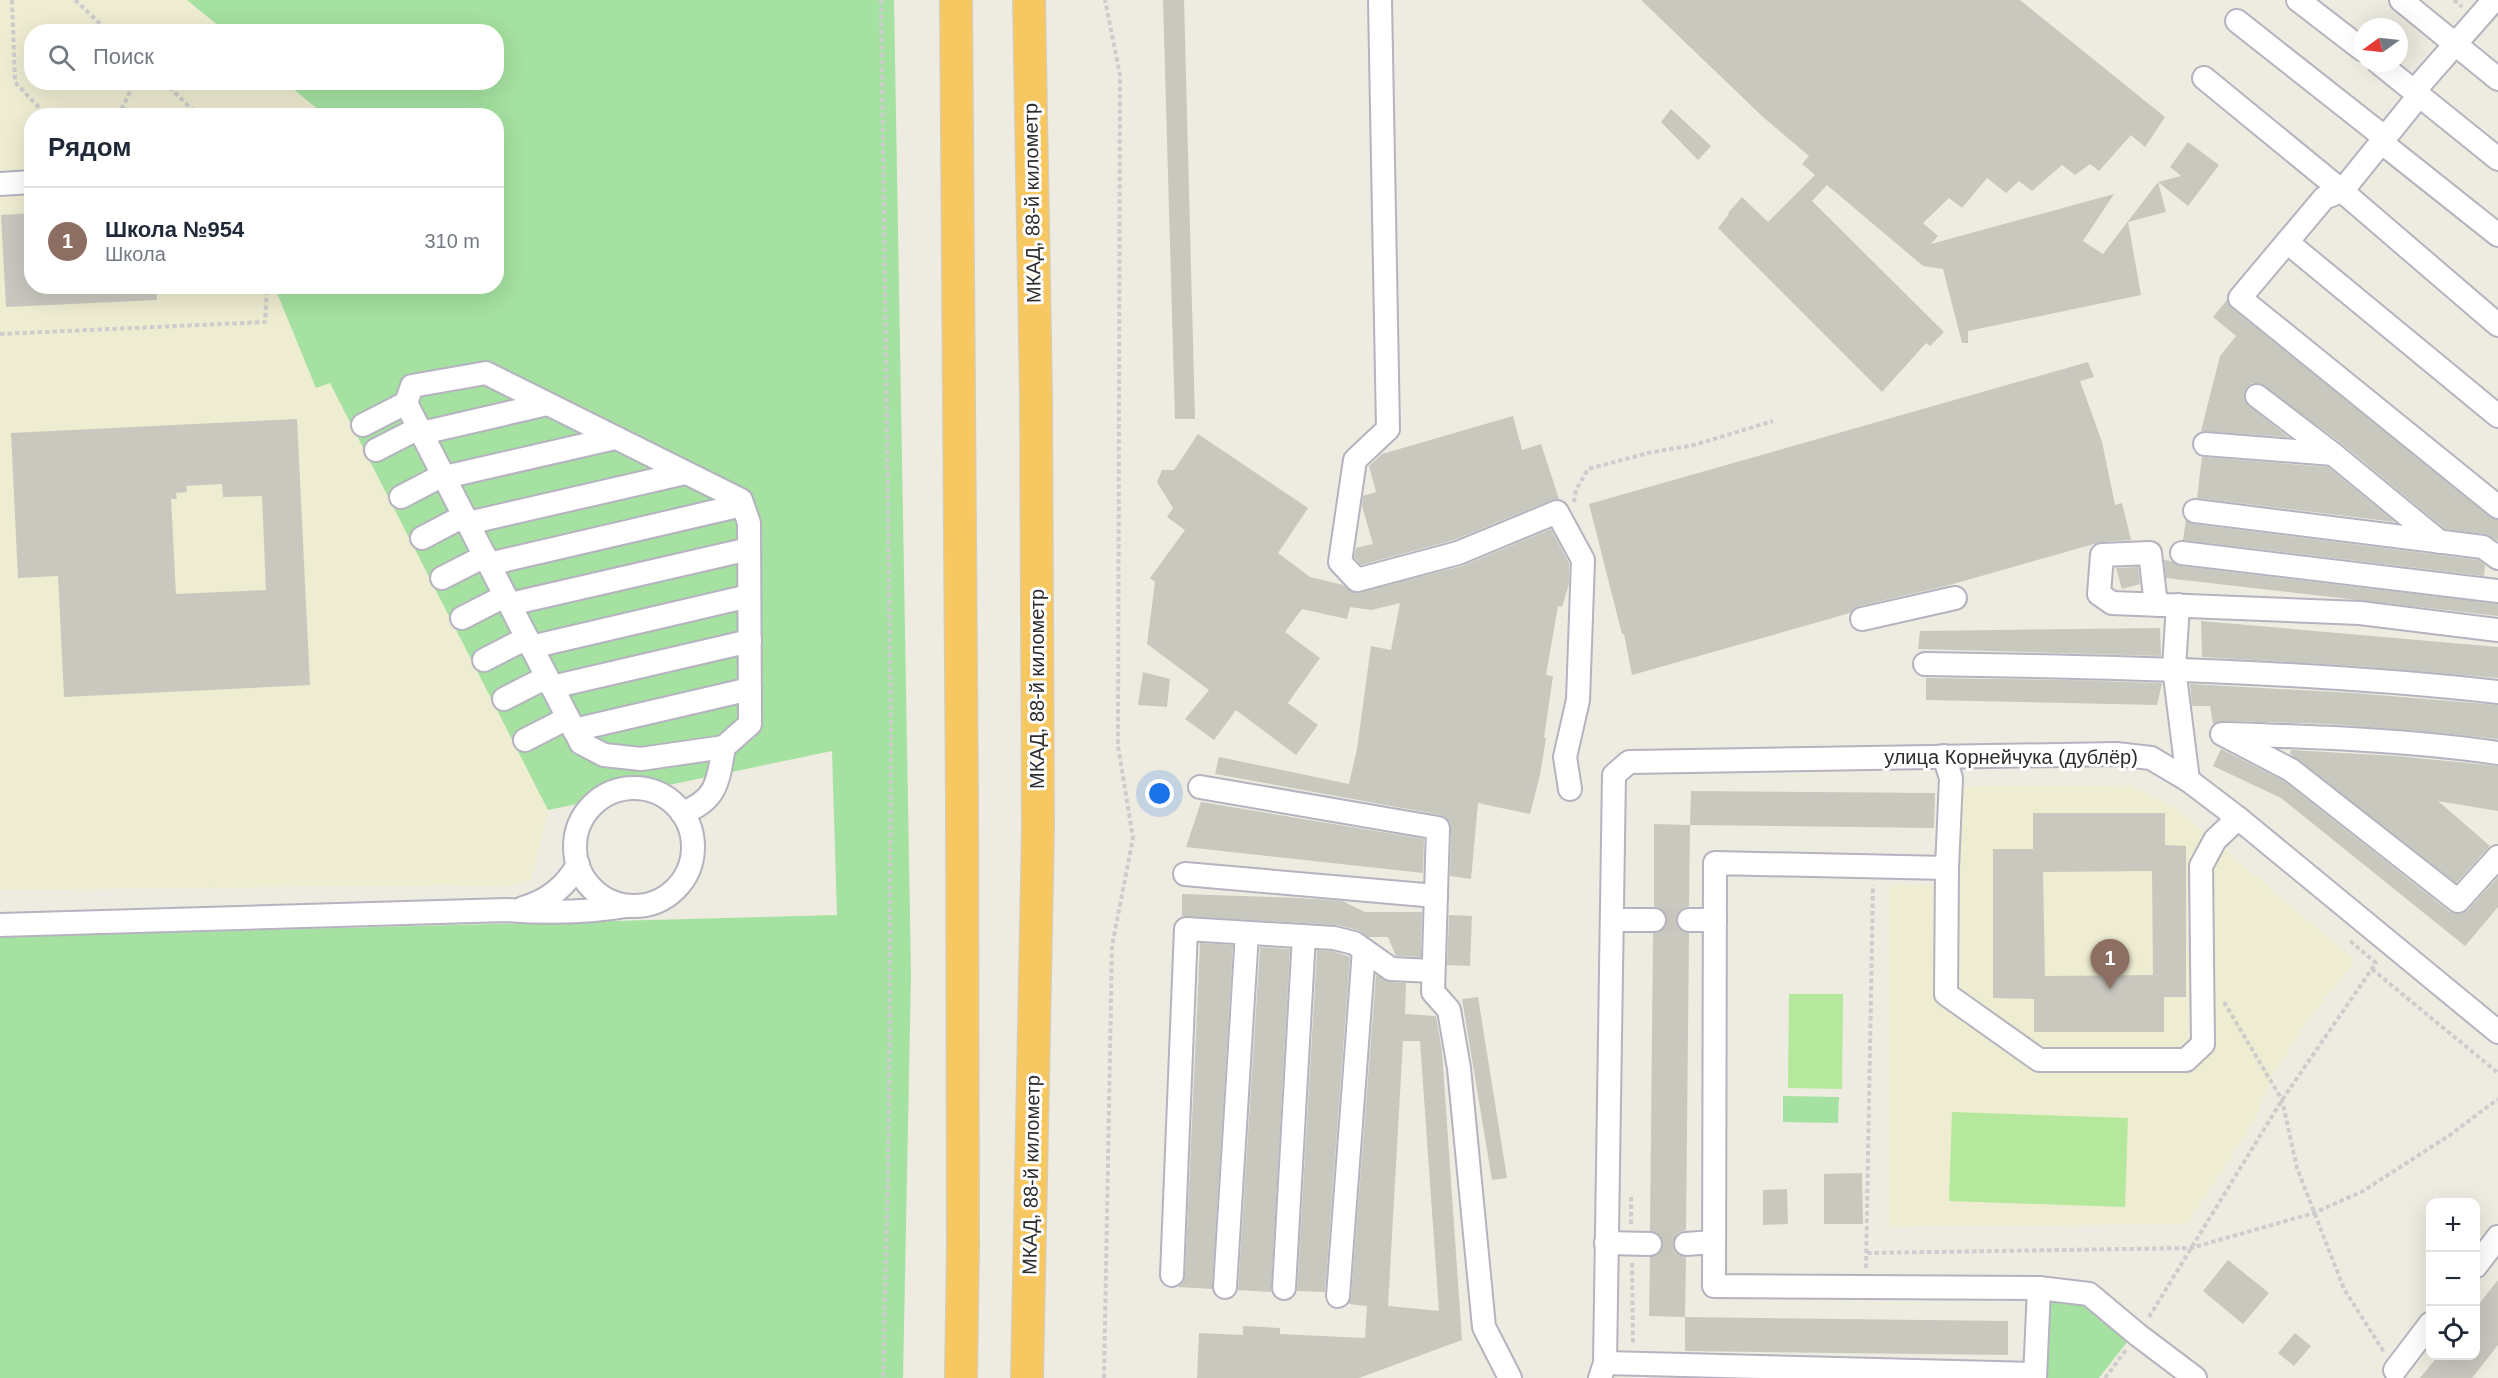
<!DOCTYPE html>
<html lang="ru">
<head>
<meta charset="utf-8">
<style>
  :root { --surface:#fff; --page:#f6f6f7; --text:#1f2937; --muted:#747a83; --line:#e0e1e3; --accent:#7c3aed }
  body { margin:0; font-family:Arial,sans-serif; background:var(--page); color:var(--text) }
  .controls { position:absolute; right:18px; bottom:18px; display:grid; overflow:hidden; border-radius:12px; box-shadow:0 6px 24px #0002 }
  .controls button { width:54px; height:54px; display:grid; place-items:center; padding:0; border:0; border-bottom:2px solid var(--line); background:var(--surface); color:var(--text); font:30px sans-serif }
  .compass { position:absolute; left:2354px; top:18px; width:54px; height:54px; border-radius:50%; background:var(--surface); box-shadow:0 6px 24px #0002; rotate:255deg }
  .you { position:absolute; left:1160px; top:794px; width:21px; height:21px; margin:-15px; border:4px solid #fff; border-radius:50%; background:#1a73e8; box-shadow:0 0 0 9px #1a73e833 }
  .badge { display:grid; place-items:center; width:39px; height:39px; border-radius:50%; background:var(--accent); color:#fff; font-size:20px; font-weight:700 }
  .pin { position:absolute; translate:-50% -50px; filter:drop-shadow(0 2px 3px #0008) }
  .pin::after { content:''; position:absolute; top:32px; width:21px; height:18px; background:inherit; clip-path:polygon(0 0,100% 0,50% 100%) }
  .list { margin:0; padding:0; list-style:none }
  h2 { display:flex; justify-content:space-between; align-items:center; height:78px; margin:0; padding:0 24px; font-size:26px }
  h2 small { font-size:20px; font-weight:400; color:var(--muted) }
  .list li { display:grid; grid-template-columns:39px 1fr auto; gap:18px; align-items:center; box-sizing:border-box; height:108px; padding:0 24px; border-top:2px solid var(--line) }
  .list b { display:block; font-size:22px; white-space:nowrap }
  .list p { margin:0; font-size:20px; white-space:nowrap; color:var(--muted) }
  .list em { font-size:20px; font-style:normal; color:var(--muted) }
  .icon { flex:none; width:33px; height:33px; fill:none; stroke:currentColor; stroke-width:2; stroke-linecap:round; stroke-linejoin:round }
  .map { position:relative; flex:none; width:2498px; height:1378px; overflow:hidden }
  .search { position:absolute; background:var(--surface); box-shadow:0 6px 24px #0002; left:24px; top:24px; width:480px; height:66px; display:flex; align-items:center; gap:15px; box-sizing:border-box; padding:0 21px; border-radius:24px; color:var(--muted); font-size:22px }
  .panel { position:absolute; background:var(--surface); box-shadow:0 6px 24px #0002; left:24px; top:108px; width:480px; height:186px; border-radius:24px }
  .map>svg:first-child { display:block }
  .education { fill:#eeecd1 }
  .green { fill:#a5e1a0 }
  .pitch { fill:#b5e89c }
  .building { fill:#c9c8bf; fill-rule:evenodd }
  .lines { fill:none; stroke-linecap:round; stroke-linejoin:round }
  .minor-tunnel { stroke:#c7c5bc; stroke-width:22; stroke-dasharray:22 11; stroke-linecap:butt }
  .minor-casing { stroke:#b4b3bf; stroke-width:26 }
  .highway-casing { stroke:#cdcdcd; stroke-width:34 }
  .path { stroke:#cdcdcd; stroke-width:4; stroke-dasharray:4.5 3; stroke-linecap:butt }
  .minor { stroke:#fff; stroke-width:22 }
  .highway { stroke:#f7c861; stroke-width:32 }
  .labels { text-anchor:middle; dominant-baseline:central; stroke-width:6; stroke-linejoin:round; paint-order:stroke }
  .street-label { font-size:20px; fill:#2d2d2d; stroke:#fff }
</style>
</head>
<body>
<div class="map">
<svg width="2498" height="1378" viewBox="0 0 2498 1378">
  <rect width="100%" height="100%" fill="#eeebe0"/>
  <g class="education">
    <path d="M0,0H187L225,31L32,32V82L286,83L325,115L32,116V286L280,287L277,293L316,388L330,383L548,810L532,879L503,887L450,885L0,890Z"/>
    <path d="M2128,785L2178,810L2355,960L2309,1019L2271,1078L2254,1122L2187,1224L1889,1227V885H1957L1959,787Z"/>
  </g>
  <g class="green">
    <path d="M187,0H894L911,975L903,1378H0V937L837,915L832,751L548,810L330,383L316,388L277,293L280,286H496V116L325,115L286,83L496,82V32L225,31Z"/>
    <path d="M1783,1096L1839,1097L1838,1123L1783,1122Z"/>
    <path d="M2044,1295L2088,1300L2131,1337L2099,1378H2041Z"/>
  </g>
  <g class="pitch">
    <path d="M1789,994H1843L1842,1089L1788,1088Z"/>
    <path d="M1952,1112L2128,1118L2125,1207L1949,1201Z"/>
  </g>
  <g class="building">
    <path d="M1163,0H1184L1195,419H1175Z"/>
    <path d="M1641,0H2020L2165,117L2145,147L2131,135L2099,171L2090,164L2075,175L2062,165L2032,191L2019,181L2006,193L1987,178L1962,208L1949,198L1923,223L1938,236L1931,244L2114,194L2083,241L2103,254L2158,182L2166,212L2128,222L2141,295L1968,331V343H1962L1943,269L1923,266L1827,185L1812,201L1944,332L1930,346L1926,343L1882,392L1718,228L1729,214L1728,213L1742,197L1768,222L1815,175L1802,164L1809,156L1763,117Z"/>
    <path d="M1671,109L1711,146L1698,160L1661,122Z"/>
    <path d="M2188,142L2219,165L2188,206L2158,182L2181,176L2170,167Z"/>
    <path d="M32,213V286H156L157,300L6,307L1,215Z"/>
    <path d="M2227,300L2232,308L2490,517L2498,520V541L2485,534L2445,529L2341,443L2259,383H2252L2247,387L2244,395L2245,402L2288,437L2201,431L2220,356L2236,336L2213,317Z"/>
    <path d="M2088,362L2094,377L2080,381L2102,442L2115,505L2122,503L2131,540L2101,542L1946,586L1859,606L1850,613L1632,675L1624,634H1622L1589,504Z"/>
    <path d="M1513,416L1522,450L1541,444L1559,499L1552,500L1454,540L1361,565L1354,557L1356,548L1373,544L1362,506L1363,496L1376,492L1369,466L1382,454Z"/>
    <path d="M297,419L310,685L64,697L58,576L18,578L11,433ZM222,484L223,497L262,496L266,590L176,594L171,499H177L176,493L187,492L186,486Z"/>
    <path d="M1198,434L1308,508L1278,553L1310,577L1343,585L1354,593L1462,566L1551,529L1569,563V584L1562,607L1558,606L1546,675L1553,676L1544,738H1546L1540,775L1530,814L1478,803L1471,879L1450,876L1451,828L1450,822L1441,815L1215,774L1219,757L1349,784L1357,749L1371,646L1391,650L1400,603L1371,610L1350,607L1347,619L1302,609L1285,632L1320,658L1288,703L1318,725L1296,755L1236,710L1214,740L1185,719L1209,690L1147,644L1155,582L1150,578L1185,530L1167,517L1173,508L1157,482L1162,470H1174Z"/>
    <path d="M2202,457L2328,467L2395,522L2197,498Z"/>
    <path d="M2186,520L2193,524L2478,560L2485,565L2484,576L2183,540Z"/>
    <path d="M2164,560L2171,561L2180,566L2498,604V616L2166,578Z"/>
    <path d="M2138,567L2140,584L2122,589L2116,568Z"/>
    <path d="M2201,621L2498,647V678L2356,666L2202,657Z"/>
    <path d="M2160,628L2161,656L1918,649L1920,631Z"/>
    <path d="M1143,672L1170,679L1167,707L1138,705Z"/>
    <path d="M1926,678L2068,680L2162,683L2157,705L1926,700Z"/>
    <path d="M2190,684L2354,693L2498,705V739L2432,732L2330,724L2227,721L2213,724L2210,706H2192Z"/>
    <path d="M2221,749L2284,781L2450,912L2462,914L2468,910L2498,877V907L2465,946L2281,798L2213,766Z"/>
    <path d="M2291,750L2396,756L2498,766V811L2438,801L2490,846L2456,883L2290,754Z"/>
    <path d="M1691,791L1935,793L1934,828L1690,825Z"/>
    <path d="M1201,802L1424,839L1423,873L1186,847Z"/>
    <path d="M2033,813H2165V845L2186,846V997H2164V1032H2034V999L1993,998V849H2033ZM2152,871L2153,975L2045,976L2043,872Z"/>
    <path d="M1654,824L1690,825L1689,906L1682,909L1676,919L1678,927L1689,933L1686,1230L1678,1233L1673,1244L1675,1252L1686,1257L1685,1317L1649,1316L1650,1257L1661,1251L1663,1244L1657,1233L1650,1231L1653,933L1661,931L1667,921L1665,913L1654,906Z"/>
    <path d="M1182,894L1299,898L1342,901L1365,912H1422L1421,957L1396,956L1388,937H1368L1358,930L1337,925L1182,916Z"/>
    <path d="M1449,915L1472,916L1470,966L1447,965Z"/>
    <path d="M1200,943L1233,945L1212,1289L1178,1287L1183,1283L1185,1276Z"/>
    <path d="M1260,947L1290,949L1271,1292L1238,1290Z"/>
    <path d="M1317,950L1332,951L1350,957L1325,1292L1297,1291Z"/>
    <path d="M1376,975L1390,982L1406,983L1405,1014L1436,1016L1442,1051L1462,1340L1359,1378H1197L1199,1333L1243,1335V1326L1280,1328V1334L1365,1338L1367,1306L1349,1304L1351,1297ZM1403,1041H1420L1439,1311L1388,1306Z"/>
    <path d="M1478,997L1507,1178L1492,1180L1462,999Z"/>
    <path d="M1862,1173L1863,1224H1824V1174Z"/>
    <path d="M1787,1189L1788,1224L1763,1225V1190Z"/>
    <path d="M2228,1260L2269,1293L2243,1324L2203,1291Z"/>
    <path d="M2498,1280V1345L2472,1378H2420L2438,1356H2475V1309Z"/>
    <path d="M1685,1317L2008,1321V1355L1685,1351Z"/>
    <path d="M2295,1333L2311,1346L2294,1366L2278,1353Z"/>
  </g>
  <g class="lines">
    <g class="minor-tunnel">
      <path d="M1654,920H1689"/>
      <path d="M1650,1244H1686"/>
    </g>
    <defs>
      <g id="minor">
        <path d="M1380,0L1388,429L1355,460L1340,562L1357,580L1458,553L1557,512L1583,560L1578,700L1565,757L1570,789"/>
        <path d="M2298,0L2363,50"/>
        <path d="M2401,0L2498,79"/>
        <path d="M2494,0L2415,90L2417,98L2342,191L2324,198L2240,298L2498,507"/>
        <path d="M2237,21L2384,137"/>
        <path d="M2379,63L2498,159"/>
        <path d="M2204,78L2342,191L2498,325"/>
        <path d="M2381,142L2498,235"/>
        <path d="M0,184L32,182"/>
        <path d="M2287,242L2498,416"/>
        <path d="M2257,396L2333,454L2440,542"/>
        <path d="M406,403L581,743L604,755L641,759L724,747"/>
        <path d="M363,425L406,403L412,386L486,373L741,500L749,523L750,724L724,747C718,780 718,800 682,813"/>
        <path d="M422,433L547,404"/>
        <path d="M2205,444L2333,454"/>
        <path d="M376,450L419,428"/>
        <path d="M445,477L615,438"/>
        <path d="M401,497L443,475"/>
        <path d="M2195,511L2483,547L2498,558"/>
        <path d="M468,523L685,473"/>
        <path d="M422,538L464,516"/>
        <path d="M2182,553L2498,591"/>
        <path d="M489,564L742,505"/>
        <path d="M442,578L485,556"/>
        <path d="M510,604L749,549"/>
        <path d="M2156,605L2150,553L2102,555L2099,594L2112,603L2360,613L2498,630"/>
        <path d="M2178,605L2174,668L2188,780"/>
        <path d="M462,618L505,596"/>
        <path d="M1862,619L1955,598"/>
        <path d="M531,647L749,596"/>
        <path d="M484,660L527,638"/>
        <path d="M1925,664C2117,667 2308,671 2498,692"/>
        <path d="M552,687L750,641"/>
        <path d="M504,699L547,677"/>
        <path d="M574,730L750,689"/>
        <path d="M2222,734L2291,770L2458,901L2498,857"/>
        <path d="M2227,734C2318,737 2408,740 2498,753"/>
        <path d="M525,740L568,718"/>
        <path d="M1944,756L1951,778L1947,868L1715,863L1714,1286L2039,1288"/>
        <path d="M1200,787L1438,828L1433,992L1449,1010L1459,1068L1484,1327L1510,1378"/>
        <circle cx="634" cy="847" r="59"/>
        <path d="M1947,868L1946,994L2039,1060H2186L2203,1044L2201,866L2215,840L2238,818"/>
        <path d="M1185,874L1436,896"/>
        <path d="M523,908C547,901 566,887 578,864"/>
        <path d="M1612,920H1654"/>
        <path d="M1689,920H1715"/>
        <path d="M0,925L506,910C546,913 586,913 626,906"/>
        <path d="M1606,1243L1650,1244"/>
        <path d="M1686,1244L1714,1242"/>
        <path d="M2476,1266L2498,1237"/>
        <path d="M1172,1275L1186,929L1334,938L1354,943L1391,969L1433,971"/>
        <path d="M1225,1287L1247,933"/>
        <path d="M1284,1288L1304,936"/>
        <path d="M1338,1296L1364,950"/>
        <path d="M1605,1363L2035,1374"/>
        <path d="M2395,1370L2430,1324"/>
        <path d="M1600,1378L1605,1363L1614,775L1629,762L2116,754L2151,758L2188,780L2238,818L2498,1032"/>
        <path d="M2035,1378L2039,1288L2089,1294L2138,1335L2195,1378"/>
      </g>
      <g id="highway">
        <path d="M956,0L962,802L963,1245L961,1378"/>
        <path d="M1027,1378L1038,828L1036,396L1029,0"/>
      </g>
    </defs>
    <use href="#minor" class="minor-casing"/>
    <use href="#highway" class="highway-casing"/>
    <g class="path">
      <path d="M12,0L15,82L47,116"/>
      <path d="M75,0L109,32"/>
      <path d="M881,0L891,729L889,1127L883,1378"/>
      <path d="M2454,0L2462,7"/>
      <path d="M164,82L199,116"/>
      <path d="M118,116L135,82"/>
      <path d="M0,334L265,322L267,286"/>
      <path d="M1574,502L1576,490L1588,469L1648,453L1694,445L1773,421"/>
      <path d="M2372,969L2498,1073"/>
      <path d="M2224,1002L2282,1100L2297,1168L2344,1289L2384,1352"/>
      <path d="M1631,1197V1225"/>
      <path d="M1867,1253L2191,1248L2314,1213L2363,1191L2450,1135L2498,1099"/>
      <path d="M1632,1263L1633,1345"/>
      <path d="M1866,1268L1873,885"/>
      <path d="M2149,1317L2282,1100L2376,963L2350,941"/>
      <path d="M1104,1378L1112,946L1133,838L1118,746L1120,75L1105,0"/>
      <path d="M2105,1378L2126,1350"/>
    </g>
    <use href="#minor" class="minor"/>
    <use href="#highway" class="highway"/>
  </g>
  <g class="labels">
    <g class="street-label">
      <text transform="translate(1032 203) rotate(-91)">МКАД, 88-й километр</text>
      <text transform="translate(1037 689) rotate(-90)">МКАД, 88-й километр</text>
      <text x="2011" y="757">улица Корнейчука (дублёр)</text>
      <text transform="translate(1031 1175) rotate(-89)">МКАД, 88-й километр</text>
    </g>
  </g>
</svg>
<div class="controls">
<button>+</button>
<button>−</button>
<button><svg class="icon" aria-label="locate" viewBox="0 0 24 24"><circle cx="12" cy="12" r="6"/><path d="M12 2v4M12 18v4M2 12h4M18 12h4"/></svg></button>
</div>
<svg class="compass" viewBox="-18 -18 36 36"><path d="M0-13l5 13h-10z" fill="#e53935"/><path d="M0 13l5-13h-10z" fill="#747a83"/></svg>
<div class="you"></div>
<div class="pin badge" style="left:2110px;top:989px;background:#8d6e63">1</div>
<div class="search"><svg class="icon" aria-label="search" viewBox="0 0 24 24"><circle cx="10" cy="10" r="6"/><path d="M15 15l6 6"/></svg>Поиск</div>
<section class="panel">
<h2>Рядом<small></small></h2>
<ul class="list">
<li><span class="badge" style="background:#8d6e63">1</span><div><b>Школа №954</b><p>Школа</p></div><em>310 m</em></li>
</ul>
</section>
</div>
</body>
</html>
